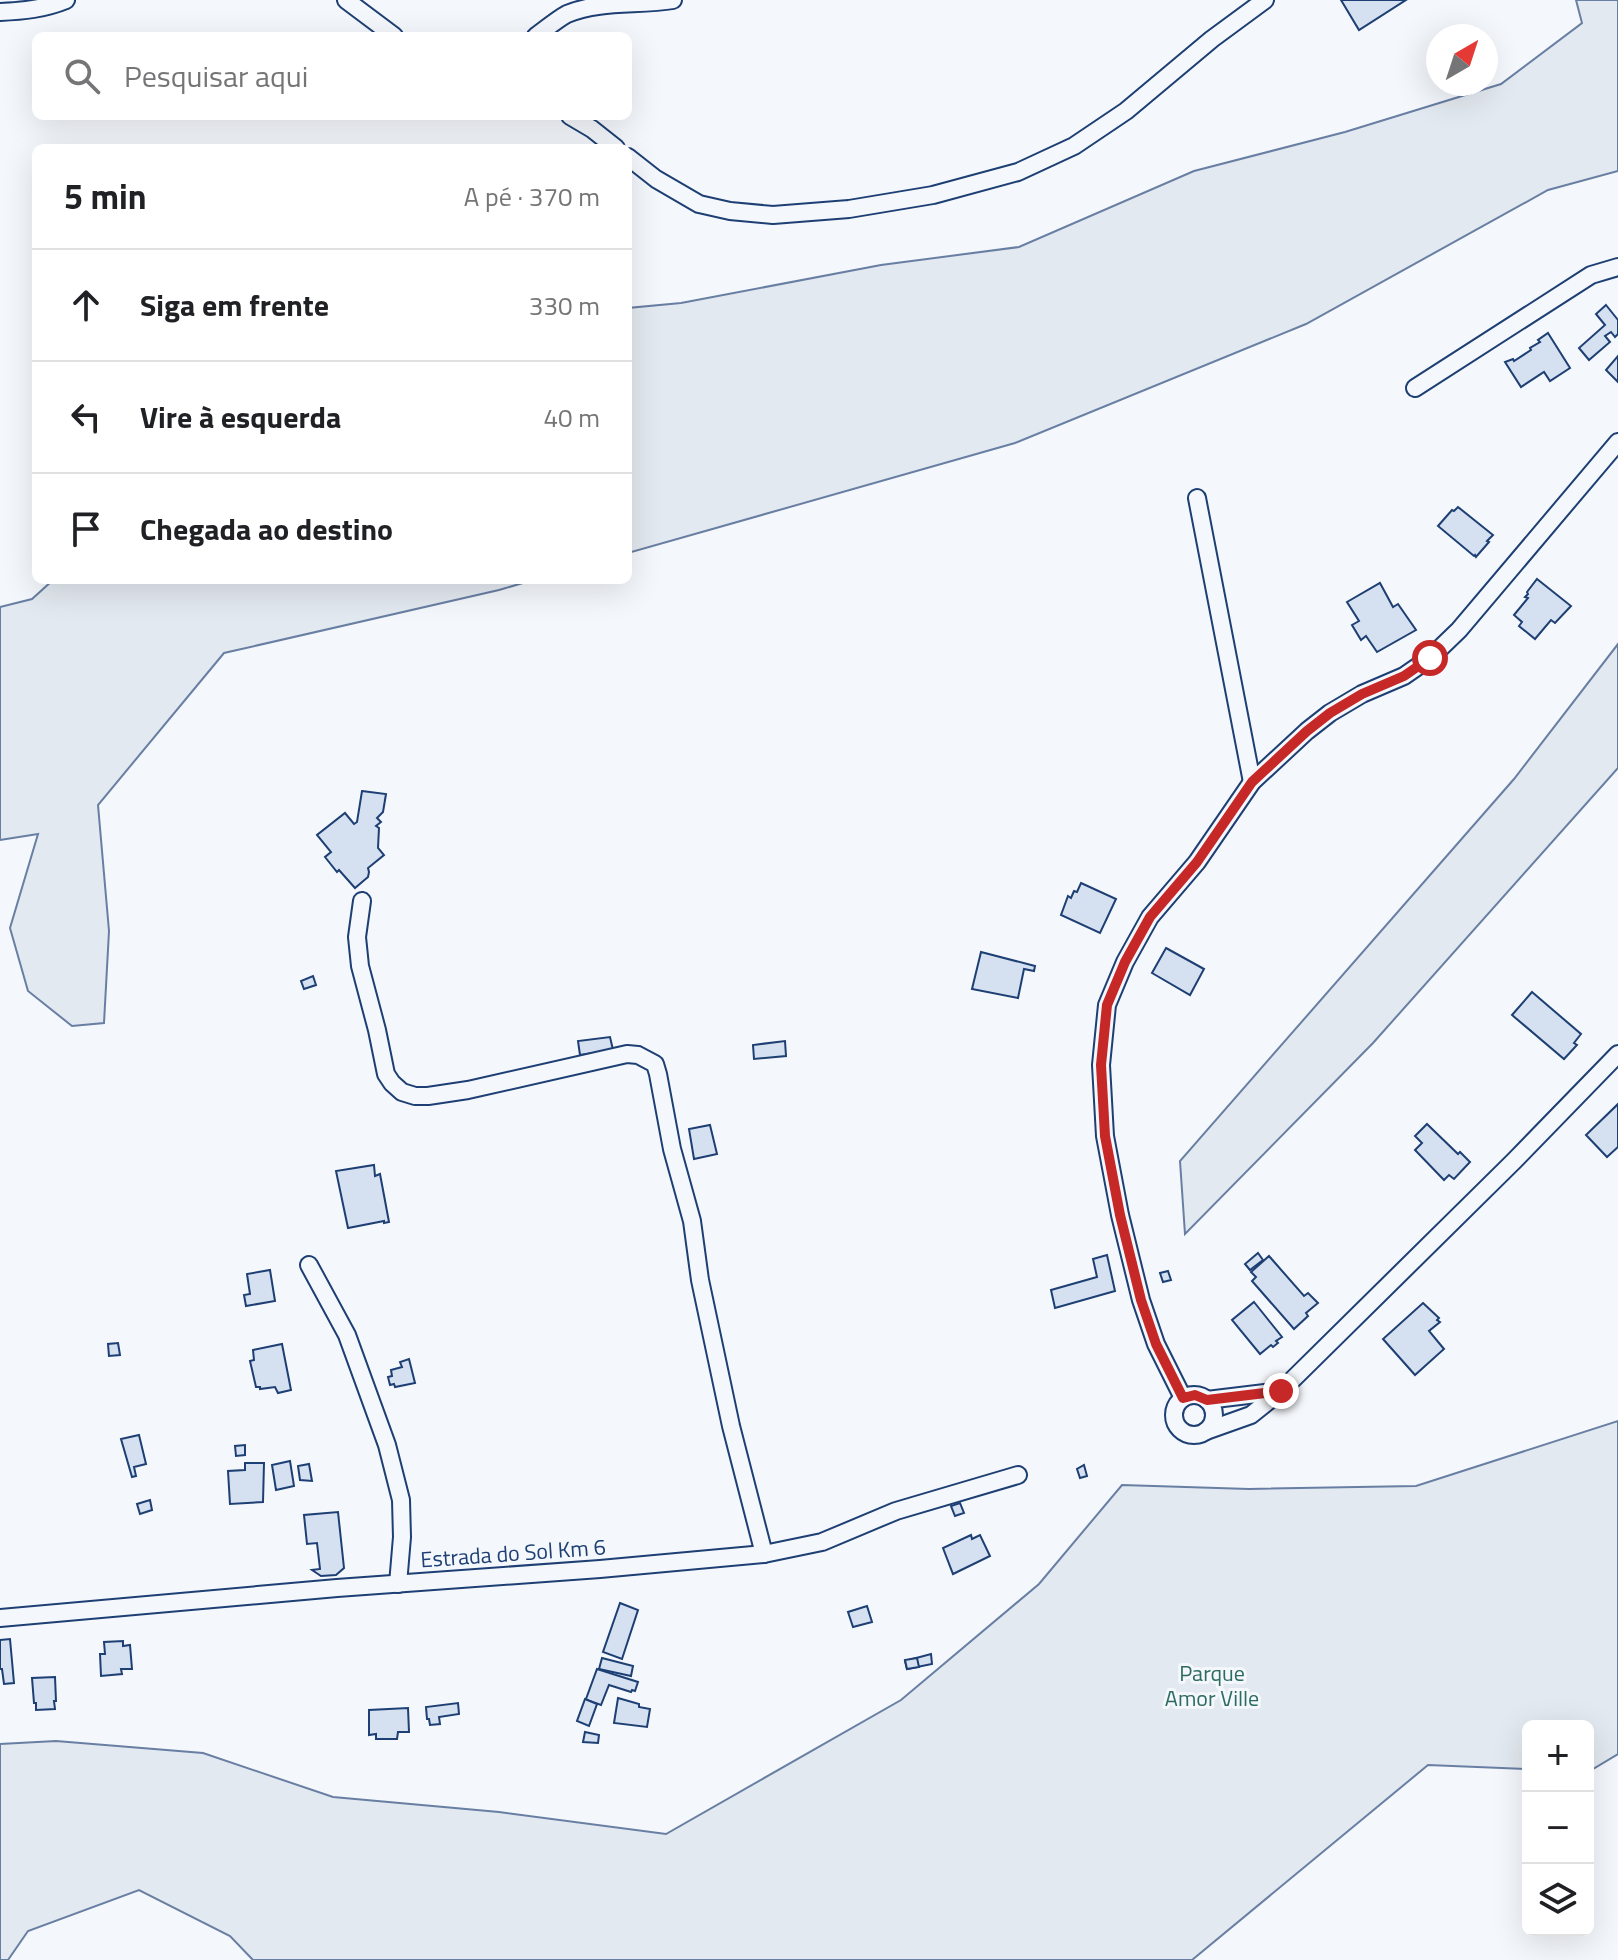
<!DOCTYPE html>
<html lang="pt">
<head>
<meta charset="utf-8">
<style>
  :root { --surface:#fff; --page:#f6f6f6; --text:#202124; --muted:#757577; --line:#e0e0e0 }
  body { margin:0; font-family:"Titillium Web",sans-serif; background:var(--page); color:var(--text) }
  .controls { position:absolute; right:24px; bottom:24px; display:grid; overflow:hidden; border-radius:12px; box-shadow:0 8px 32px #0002 }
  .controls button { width:72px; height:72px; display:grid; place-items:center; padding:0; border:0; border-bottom:2px solid var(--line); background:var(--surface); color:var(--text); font:40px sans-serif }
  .compass { position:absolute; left:1426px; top:24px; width:72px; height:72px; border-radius:50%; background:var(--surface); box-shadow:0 8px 32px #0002; rotate:39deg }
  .stop { position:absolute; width:24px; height:24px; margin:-18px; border:6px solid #c62828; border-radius:50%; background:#fff }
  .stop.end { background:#c62828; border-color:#fff; box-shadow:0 2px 8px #0008 }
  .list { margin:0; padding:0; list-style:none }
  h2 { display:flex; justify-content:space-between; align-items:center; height:104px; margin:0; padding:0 32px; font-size:34px }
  h2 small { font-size:26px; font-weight:400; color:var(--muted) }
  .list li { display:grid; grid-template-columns:52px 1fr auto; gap:24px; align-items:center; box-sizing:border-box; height:112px; padding:0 32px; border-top:2px solid var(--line) }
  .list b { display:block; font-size:30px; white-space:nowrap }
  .list em { font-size:26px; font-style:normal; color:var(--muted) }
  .icon { flex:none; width:44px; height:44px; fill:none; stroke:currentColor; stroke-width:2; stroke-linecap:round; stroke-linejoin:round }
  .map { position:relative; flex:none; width:1618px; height:1960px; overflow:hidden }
  .search { position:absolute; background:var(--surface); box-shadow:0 8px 32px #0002; left:32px; top:32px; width:600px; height:88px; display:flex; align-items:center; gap:20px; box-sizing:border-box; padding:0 28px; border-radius:12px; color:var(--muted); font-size:30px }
  .panel { position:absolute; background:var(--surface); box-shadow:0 8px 32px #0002; left:32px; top:144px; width:600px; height:440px; border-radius:12px }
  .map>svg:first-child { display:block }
  .green { fill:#e3e9f0; stroke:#687fa3; stroke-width:2 }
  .building { fill:#d5e0f0; stroke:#1d3f73; stroke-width:2 }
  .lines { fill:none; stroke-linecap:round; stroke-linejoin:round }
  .minor-casing { stroke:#1d3f73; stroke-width:20 }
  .minor { stroke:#f4f7fb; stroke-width:16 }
  .route { stroke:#c62828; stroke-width:10 }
  .labels { text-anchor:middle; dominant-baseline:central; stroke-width:6; stroke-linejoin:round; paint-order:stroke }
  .street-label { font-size:22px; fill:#1d3f73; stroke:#f4f7fb }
  .park-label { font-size:22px; fill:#2c6c60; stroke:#f4f7fb }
</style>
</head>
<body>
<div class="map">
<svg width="1618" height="1960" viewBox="0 0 1618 1960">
  <rect width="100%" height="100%" fill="#f4f7fb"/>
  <g class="green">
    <path d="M1576,0H1618V171L1548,190L1306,324L1015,443L628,553V308L681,303L881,265L1019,247L1194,171L1345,132L1501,84L1582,23Z"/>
    <path d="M53,580H533L499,590L224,653L98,805L109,931L104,1023L72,1026L28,991L10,928L38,834L0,840V607L32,599Z"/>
    <path d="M1618,644V768L1373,1043L1185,1234L1180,1161L1514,779Z"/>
    <path d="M1618,1421V1754L1588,1772V1726H1528V1769L1428,1765L1192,1960H253L230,1936L139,1890L28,1931L8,1960H0V1744L56,1741L203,1753L333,1797L499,1812L666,1834L901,1700L1039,1584L1122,1485L1249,1489L1416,1486Z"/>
  </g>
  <g class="building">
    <path d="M1341,0H1406L1359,30Z"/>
    <path d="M1606,305L1618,320V334L1615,337L1611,332L1605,336L1610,342L1589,360L1579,348L1605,325L1596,314Z"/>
    <path d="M1548,333L1570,368L1550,381L1544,372L1521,387L1505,362L1513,359L1514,361L1531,350L1530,348L1540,342L1538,340Z"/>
    <path d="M1618,356V382L1606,370Z"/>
    <path d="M1458,507L1493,535L1487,541L1489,542L1476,557L1475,555L1474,556L1438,526L1452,510L1454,511Z"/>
    <path d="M1537,579L1571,606L1555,623L1551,620L1535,639L1519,626L1522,622L1514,615L1528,598L1525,597L1528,594L1527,592Z"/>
    <path d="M1380,583L1393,607L1398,604L1416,630L1377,652L1366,636L1361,640L1352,625L1359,621L1347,602Z"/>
    <path d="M362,791L386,794L383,812L377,818L381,822L376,826L379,828L378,848L384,855L368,868L369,872L368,877L355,888L339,870L337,872L325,857L331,852L317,835L345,813L354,824L357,822Z"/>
    <path d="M1081,883L1116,899L1100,933L1061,915L1068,896L1071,898L1074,891L1077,892Z"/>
    <path d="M1166,948L1204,969L1190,995L1152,973Z"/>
    <path d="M981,952L1035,966L1034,971L1024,969L1018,998L972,989Z"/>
    <path d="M313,976L316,985L304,989L301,981Z"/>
    <path d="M1532,992L1581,1034L1574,1043L1577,1045L1564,1059L1512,1015Z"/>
    <path d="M610,1037L613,1050L580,1055L578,1041Z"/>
    <path d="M785,1041L786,1056L754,1059L753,1045Z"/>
    <path d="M1618,1104V1147L1607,1157L1586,1135Z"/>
    <path d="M1427,1124L1458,1154L1460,1152L1470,1162L1454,1179L1449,1175L1444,1180L1415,1150L1422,1143L1415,1136Z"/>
    <path d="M710,1125L717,1154L694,1159L689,1129Z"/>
    <path d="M374,1165L375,1176L380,1174L389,1222L384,1223V1221L348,1228L336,1171Z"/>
    <path d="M1258,1253L1263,1260L1250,1270L1245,1264Z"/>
    <path d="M1107,1255L1115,1291L1055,1308L1051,1290L1097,1277L1093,1259Z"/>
    <path d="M1269,1256L1304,1296L1308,1293L1318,1303L1306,1313L1308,1316L1294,1329L1252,1281L1256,1277L1251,1272Z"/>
    <path d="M270,1270L275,1301L246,1306L244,1295L250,1294L247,1274Z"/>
    <path d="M1168,1271L1171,1280L1163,1282L1160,1273Z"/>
    <path d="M1254,1302L1282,1337L1276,1341L1278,1343L1273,1347L1271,1345L1260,1354L1232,1320Z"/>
    <path d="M1423,1303L1439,1318L1437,1320L1440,1322L1429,1331L1444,1349L1415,1375L1383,1339Z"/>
    <path d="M118,1343L120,1355L109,1356L108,1344Z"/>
    <path d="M282,1344L291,1390L278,1393L275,1387L260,1389V1387H256L250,1361L254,1360L253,1350Z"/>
    <path d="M409,1359L415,1383L395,1387L394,1384L390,1385L388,1377L392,1376L391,1370L402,1367L400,1362Z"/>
    <path d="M139,1435L146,1464L134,1467L136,1476L132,1477L121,1439Z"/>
    <path d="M245,1445V1455L236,1456L235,1446Z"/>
    <path d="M290,1461L294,1486L276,1490L272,1465Z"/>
    <path d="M245,1463H264L263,1502L230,1504L228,1471L245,1470Z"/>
    <path d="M309,1464L312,1481L300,1480L298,1466Z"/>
    <path d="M1084,1465L1087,1476L1080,1478L1077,1469Z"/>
    <path d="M150,1500L152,1510L140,1514L137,1504Z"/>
    <path d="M960,1503L964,1513L955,1516L951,1506Z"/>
    <path d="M338,1512L344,1568L336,1575L321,1576L312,1570L320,1569L317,1543L307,1544L304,1515Z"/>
    <path d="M971,1535L972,1539L980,1535L990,1556L953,1574L943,1548Z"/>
    <path d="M620,1603L638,1610L622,1659L603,1652Z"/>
    <path d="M867,1606L872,1622L853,1627L848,1612Z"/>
    <path d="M10,1639L14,1683L4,1684L2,1669H0V1640Z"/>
    <path d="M123,1641V1646L130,1645L132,1669H121L122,1674L101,1676L100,1654H105L104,1642Z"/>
    <path d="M931,1654L932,1664L907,1669L905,1661Z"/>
    <path d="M602,1658L633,1666L631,1676L599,1669Z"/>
    <path d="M917,1658L919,1667L907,1669L905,1660Z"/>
    <path d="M597,1669L638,1682L635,1691L632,1690L631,1692L609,1685L601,1705L587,1700L586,1699Z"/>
    <path d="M55,1677L56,1701H54L55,1709L36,1710V1703H34L32,1678Z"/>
    <path d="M618,1698L639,1704V1707L650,1709L647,1727L614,1723Z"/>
    <path d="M585,1699L597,1704L589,1726L577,1721Z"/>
    <path d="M458,1703L459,1714L439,1717L440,1724L430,1725L429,1719H427L426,1707Z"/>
    <path d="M408,1708L409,1732H398L397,1739H376V1734L369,1735V1710Z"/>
    <path d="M585,1732L599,1735L598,1743L583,1742Z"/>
  </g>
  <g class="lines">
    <defs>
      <g id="minor">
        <path d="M346,0L394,36"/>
        <path d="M0,12C23,11 44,9 66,0"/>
        <path d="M536,36C546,29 556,20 567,14C601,0 638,6 673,0"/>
        <path d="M570,116L592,129L616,148"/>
        <path d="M628,157L656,179L699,204L730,211L773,215L849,209L933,195L1018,172L1074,146L1126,111L1212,39L1265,0"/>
        <path d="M1415,388L1591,275L1618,267"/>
        <path d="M1197,498L1252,782"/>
        <path d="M362,901L357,937L360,966L377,1030L386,1074L392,1083L402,1092L415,1096H428L468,1090L627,1054L638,1055L655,1064L658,1074L672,1149L692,1221L700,1280L731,1426L764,1554"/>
        <path d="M309,1265L347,1335L387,1445L401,1500L402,1537L398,1584"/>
        <circle cx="1194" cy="1415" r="20"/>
        <path d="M1183,1398L1156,1344L1141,1300L1120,1215L1105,1136L1101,1065L1107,1005L1125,962L1150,917L1197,862L1252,782L1307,731L1330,713L1362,694L1404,676L1430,658L1459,630L1618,442"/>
        <path d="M1207,1400L1281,1391"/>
        <path d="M1206,1431L1251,1415L1281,1391L1514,1161L1618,1054"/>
        <path d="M0,1618L337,1588L600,1569L764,1554L822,1542L896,1511L1018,1475"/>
      </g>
    </defs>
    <use href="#minor" class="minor-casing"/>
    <use href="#minor" class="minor"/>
  </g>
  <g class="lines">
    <path class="route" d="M1281,1391L1207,1400L1195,1395L1183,1398L1156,1344L1141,1300L1120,1215L1105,1136L1101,1065L1107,1005L1125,962L1150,917L1197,862L1252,782L1307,731L1330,713L1362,694L1404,676L1430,658"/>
  </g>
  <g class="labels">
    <g class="street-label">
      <text transform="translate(513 1553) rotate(-4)">Estrada do Sol Km 6</text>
    </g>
    <g class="park-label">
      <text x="1212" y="1673">Parque<tspan x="1212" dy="25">Amor Ville</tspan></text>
    </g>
  </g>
</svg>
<div class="controls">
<button>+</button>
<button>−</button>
<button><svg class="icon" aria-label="layers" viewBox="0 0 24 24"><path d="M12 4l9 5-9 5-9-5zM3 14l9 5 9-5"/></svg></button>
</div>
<svg class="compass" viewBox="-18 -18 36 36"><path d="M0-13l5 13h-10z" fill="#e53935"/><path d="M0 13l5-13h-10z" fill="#757577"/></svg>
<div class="stop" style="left:1430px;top:658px"></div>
<div class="stop end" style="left:1281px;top:1391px"></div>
<div class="search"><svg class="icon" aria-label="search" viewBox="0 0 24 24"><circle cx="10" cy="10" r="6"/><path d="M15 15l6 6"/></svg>Pesquisar aqui</div>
<section class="panel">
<h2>5 min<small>A pé · 370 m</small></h2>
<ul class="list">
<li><svg class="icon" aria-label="ahead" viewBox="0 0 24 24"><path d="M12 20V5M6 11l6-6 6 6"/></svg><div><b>Siga em frente</b></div><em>330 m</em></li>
<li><svg class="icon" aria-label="left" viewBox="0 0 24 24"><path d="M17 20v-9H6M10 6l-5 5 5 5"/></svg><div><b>Vire à esquerda</b></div><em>40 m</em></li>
<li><svg class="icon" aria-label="arrive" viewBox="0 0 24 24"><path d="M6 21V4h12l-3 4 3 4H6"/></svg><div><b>Chegada ao destino</b></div></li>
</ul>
</section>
</div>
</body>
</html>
